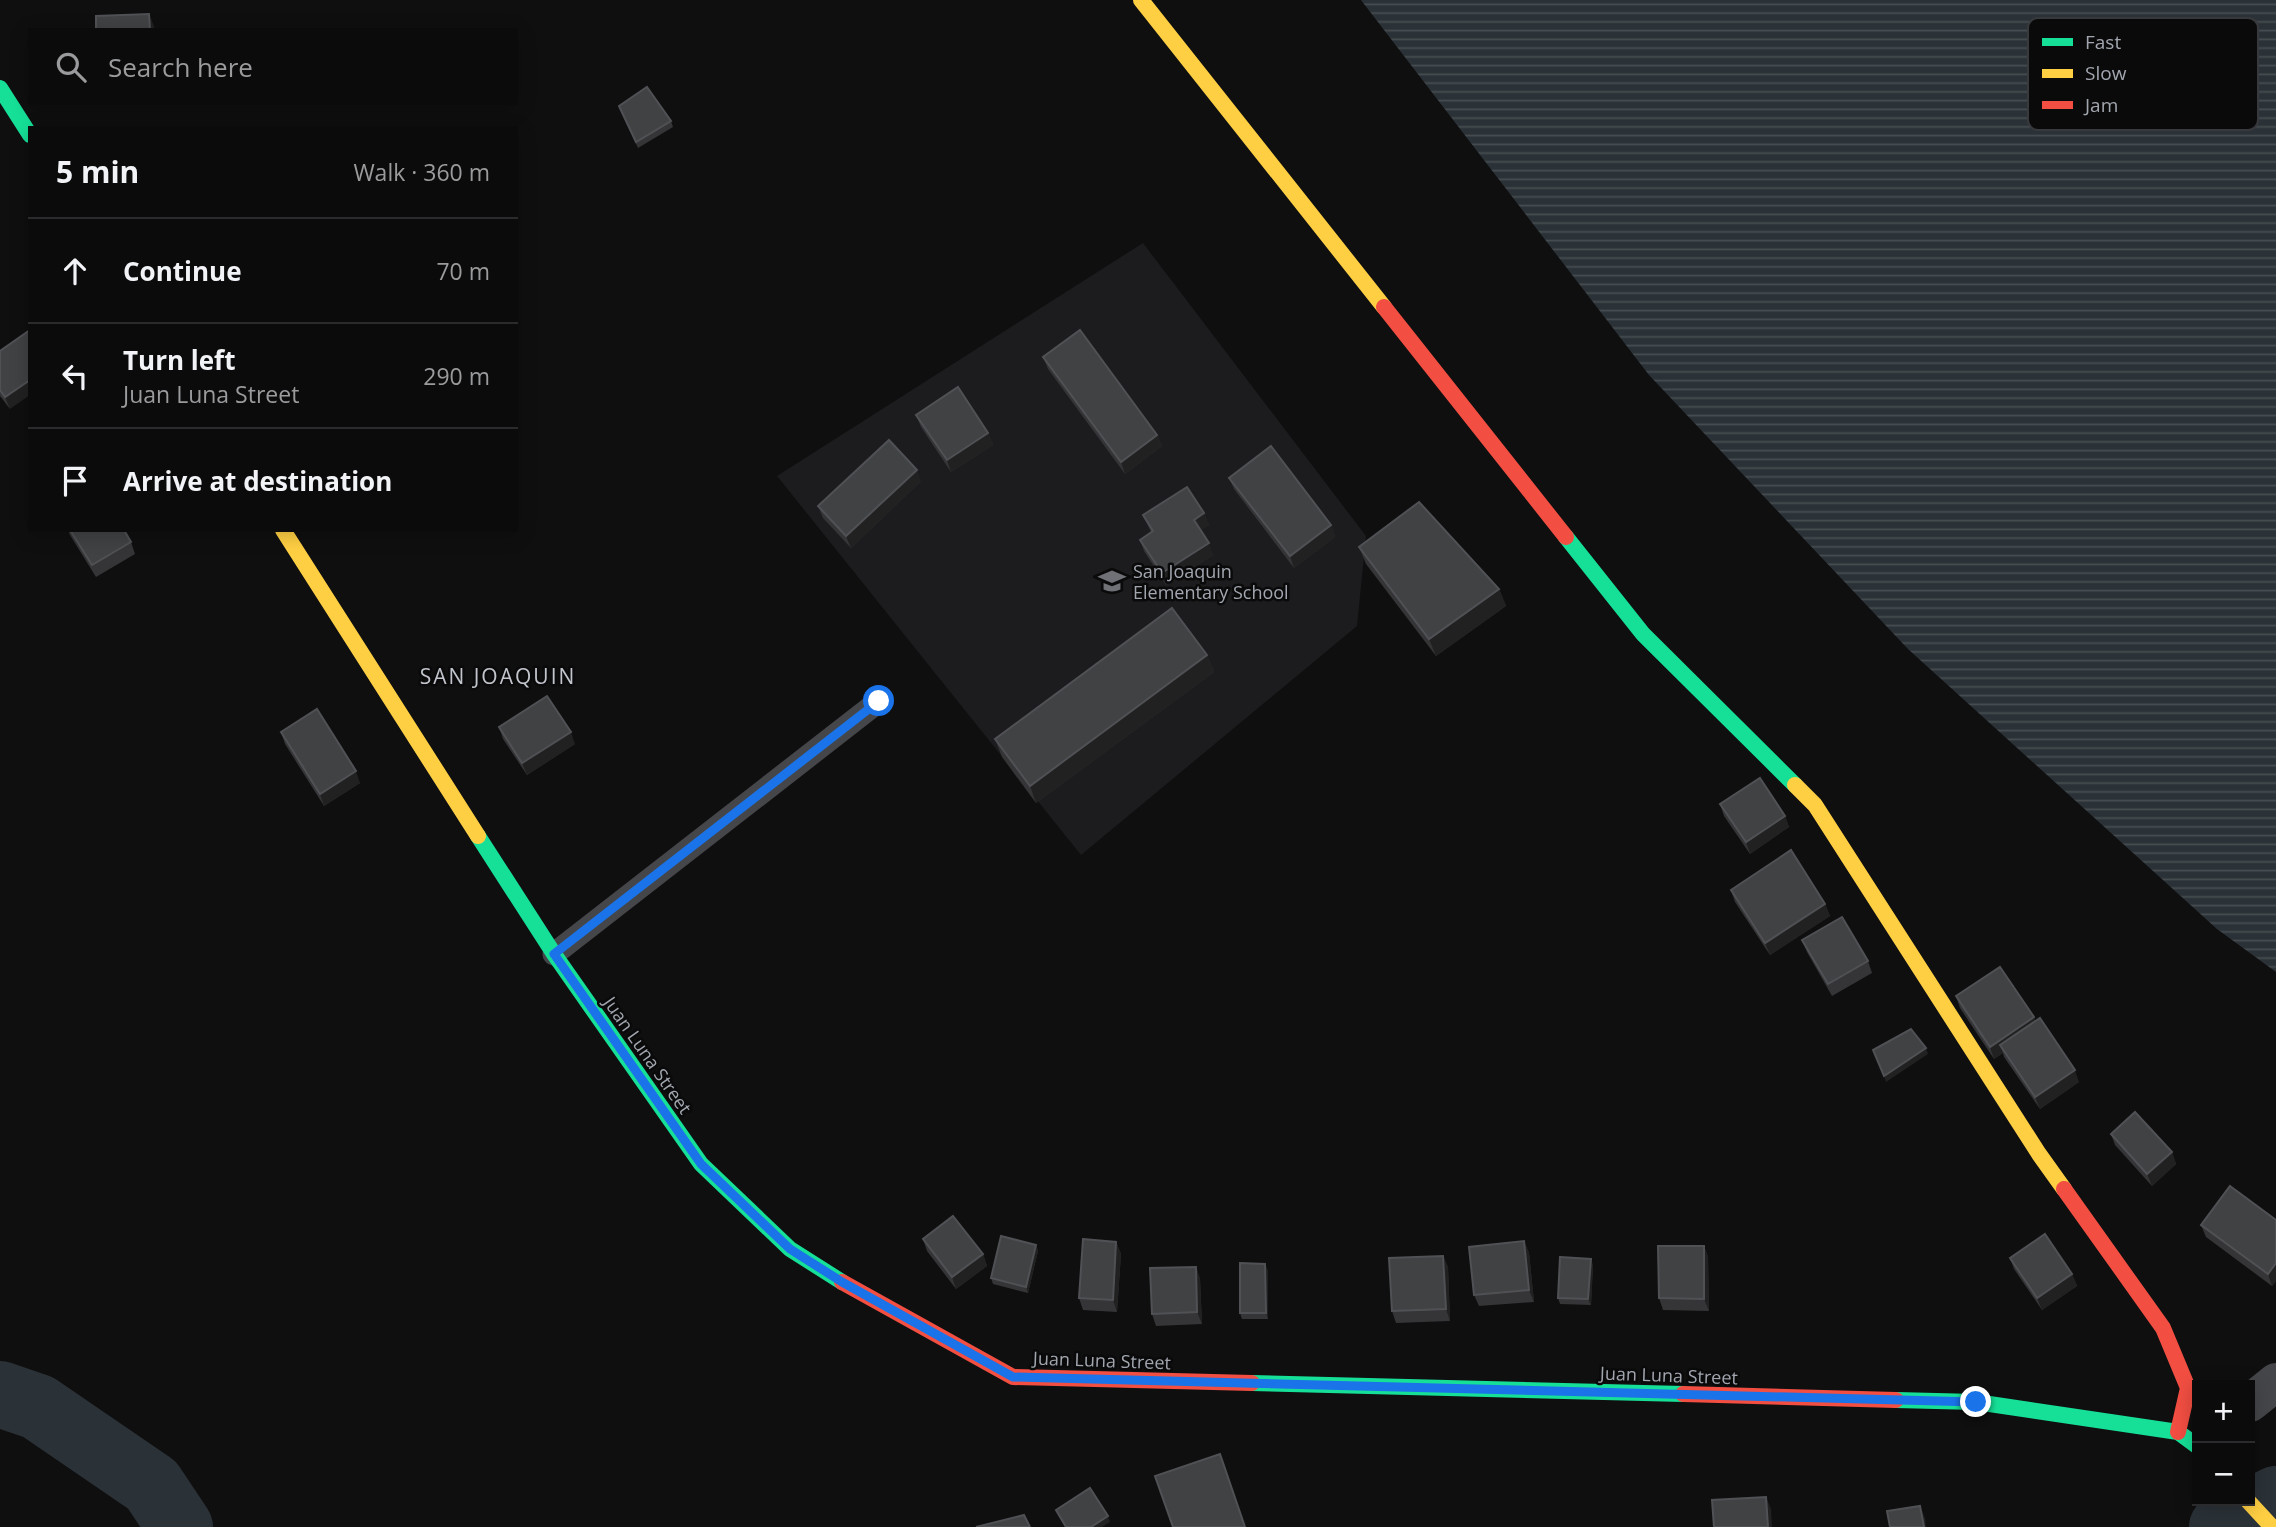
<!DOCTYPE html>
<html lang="en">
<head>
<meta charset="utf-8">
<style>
  :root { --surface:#0b0b0c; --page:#19191a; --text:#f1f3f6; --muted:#9a9b9d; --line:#2b2b2d }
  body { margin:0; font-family:"Open Sans",sans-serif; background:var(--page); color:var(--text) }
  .controls { position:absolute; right:21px; bottom:21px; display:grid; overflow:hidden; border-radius:0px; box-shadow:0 4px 18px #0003 }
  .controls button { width:63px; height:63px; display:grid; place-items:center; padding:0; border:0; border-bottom:2px solid var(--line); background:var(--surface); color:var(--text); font:35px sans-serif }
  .stop { position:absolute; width:21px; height:21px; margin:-16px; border:5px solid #1a73e8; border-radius:50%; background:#fff }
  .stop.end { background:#1a73e8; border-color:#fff; box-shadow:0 2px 7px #0008 }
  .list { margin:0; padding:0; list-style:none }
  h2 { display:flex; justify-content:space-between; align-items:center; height:91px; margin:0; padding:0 28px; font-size:30px }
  h2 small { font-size:23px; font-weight:400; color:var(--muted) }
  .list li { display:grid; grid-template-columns:46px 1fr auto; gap:21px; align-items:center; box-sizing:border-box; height:105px; padding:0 28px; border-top:2px solid var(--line) }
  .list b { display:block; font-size:26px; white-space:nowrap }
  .list p { margin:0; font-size:23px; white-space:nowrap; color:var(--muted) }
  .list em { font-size:23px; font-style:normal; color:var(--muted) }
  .icon { flex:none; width:38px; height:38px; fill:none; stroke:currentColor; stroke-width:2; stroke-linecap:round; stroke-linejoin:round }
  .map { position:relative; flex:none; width:2276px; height:1527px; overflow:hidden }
  .search { position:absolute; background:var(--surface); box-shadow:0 4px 18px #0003; left:28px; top:28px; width:490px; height:77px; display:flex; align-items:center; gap:18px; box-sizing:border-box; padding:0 24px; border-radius:0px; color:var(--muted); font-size:26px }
  .panel { position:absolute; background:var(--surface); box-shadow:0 4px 18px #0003; left:28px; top:126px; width:490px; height:406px; border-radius:0px }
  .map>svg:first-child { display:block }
  .built { fill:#1c1c1e }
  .water { fill:url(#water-rules) }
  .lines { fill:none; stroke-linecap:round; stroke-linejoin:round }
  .river { stroke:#2b3237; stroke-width:66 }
  .lane { stroke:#454649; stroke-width:23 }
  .street { stroke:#454649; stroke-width:38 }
  .fast { stroke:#16e098; stroke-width:16 }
  .slow { stroke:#ffcf43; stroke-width:16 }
  .jam { stroke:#f24e42; stroke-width:16 }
  .wall { fill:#353537 }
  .shaded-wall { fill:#212122 }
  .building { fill:#414244; stroke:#505155; stroke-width:2 }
  .route { stroke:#1a73e8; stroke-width:9 }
  .labels { text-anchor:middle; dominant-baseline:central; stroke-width:5; stroke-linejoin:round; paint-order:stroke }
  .poi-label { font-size:18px; fill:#a2a6af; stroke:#0a0a0b; text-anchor:start }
  .street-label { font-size:18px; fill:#a2a6af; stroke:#0a0a0b }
  .quarter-label { font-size:21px; letter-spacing:2px; fill:#c2c5cc; stroke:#0a0a0b }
  .key { fill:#0a0a0b; stroke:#38393c; stroke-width:2 }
  .key-label { font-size:19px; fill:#a2a6af }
</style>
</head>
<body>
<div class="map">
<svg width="2276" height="1527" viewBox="0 0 2276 1527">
  <defs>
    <pattern id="water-rules" width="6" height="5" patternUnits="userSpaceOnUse" patternTransform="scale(1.75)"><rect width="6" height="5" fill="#2b3237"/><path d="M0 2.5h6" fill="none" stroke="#474d51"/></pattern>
  </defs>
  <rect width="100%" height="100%" fill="#0f0f10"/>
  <path class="built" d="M1143,243L1366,536L1357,626L1081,855L777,476Z"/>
  <path class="water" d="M1361,0H2276V972L2217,929L1908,649L1649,375Z"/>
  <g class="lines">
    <g class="river">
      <path d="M0,1394L38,1407L152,1485L180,1527"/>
      <path d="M2222,1527L2276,1499"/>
    </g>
    <path class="lane" d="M554,954L879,701"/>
    <path class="street" d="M2250,1403L2276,1382"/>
    <g class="fast">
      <path d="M0,88L30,135"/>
      <path d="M1566,537L1643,634L1795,785"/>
      <path d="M478,836L554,954L701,1164L790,1249L842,1282"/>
      <path d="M1252,1383L1683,1394"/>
      <path d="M1896,1400L1976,1402L2178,1432L2197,1446"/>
    </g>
    <g class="slow">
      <path d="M1141,0L1384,307"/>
      <path d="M283,530L478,836"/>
      <path d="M1795,785L1815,805L2039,1154L2064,1189"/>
      <path d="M2248,1501L2272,1527"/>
    </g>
    <g class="jam">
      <path d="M1384,307L1566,537"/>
      <path d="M2064,1189L2163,1328L2188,1388L2178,1432"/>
      <path d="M842,1282L1013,1377L1252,1383"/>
      <path d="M1683,1394L1896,1400"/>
    </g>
  </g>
  <g class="wall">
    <path d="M619,106L671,121L673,127L638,148Z"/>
    <path d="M0,351L10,409L0,396Z"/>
    <path d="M1043,357L1157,435L1162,446L1125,474L1048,369Z"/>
    <path d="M916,415L988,433L993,445L951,472L921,427Z"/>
    <path d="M1229,478L1331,525L1335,537L1294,568L1234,489Z"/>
    <path d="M921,481L851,548L823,518L818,506Z"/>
    <path d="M1204,513L1209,525L1201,530L1213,555L1166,585L1144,551L1140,540L1151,532L1143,515Z"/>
    <path d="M68,530H124L131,542L135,554L96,577L70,535Z"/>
    <path d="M1359,547L1499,589L1506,606L1436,656L1366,564Z"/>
    <path d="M1207,655L1214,672L1036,803L1002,757L995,739Z"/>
    <path d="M499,727L575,744L527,775L503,739Z"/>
    <path d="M281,732L360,783L324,806L285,744Z"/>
    <path d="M1720,804L1785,816L1789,827L1750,854L1724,816Z"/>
    <path d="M1731,890L1825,904L1830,916L1770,955L1735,902Z"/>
    <path d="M1802,940L1868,961L1872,973L1832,996L1807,952Z"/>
    <path d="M1956,996L2034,1017L2035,1021L2079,1082L2040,1109L2004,1057L2003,1053L1994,1059L1960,1008Z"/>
    <path d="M2111,1134L2172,1152L2176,1164L2152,1186L2115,1145Z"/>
    <path d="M2276,1220V1281L2272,1286L2206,1237L2201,1225Z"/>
    <path d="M923,1239L983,1254L987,1266L956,1289L927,1251Z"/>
    <path d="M1524,1241L1529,1253L1534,1302L1479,1306L1474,1295Z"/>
    <path d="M1116,1242L1121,1254L1117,1312L1083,1310L1079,1298Z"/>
    <path d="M1036,1245L1038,1251L1028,1293L993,1284L991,1278Z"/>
    <path d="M1704,1246L1708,1257L1709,1311L1663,1310L1659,1298Z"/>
    <path d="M1443,1256L1448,1267L1450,1321L1396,1323L1392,1311Z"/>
    <path d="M2010,1258L2072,1274L2077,1286L2042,1310L2014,1269Z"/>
    <path d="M1593,1265L1591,1305L1560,1304L1558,1298Z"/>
    <path d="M1196,1267L1200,1279L1202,1324L1156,1326L1152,1314Z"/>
    <path d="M1268,1270V1319H1242L1240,1313Z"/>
  </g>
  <g class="shaded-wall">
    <path d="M149,14L154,26V30H150Z"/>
    <path d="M30,380V395L10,409L5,397Z"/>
    <path d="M988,433L993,445L951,472L947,460Z"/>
    <path d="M1157,435L1162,446L1125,474L1121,462Z"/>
    <path d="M917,470L921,481L851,548L846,536Z"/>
    <path d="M1204,513L1209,525L1198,532L1194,520Z"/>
    <path d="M1331,525L1335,537L1294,568L1290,556Z"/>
    <path d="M1209,543L1213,555L1166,585L1162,573Z"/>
    <path d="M1499,589L1506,606L1436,656L1429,639Z"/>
    <path d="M1207,655L1214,672L1036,803L1030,786Z"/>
    <path d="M571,732L575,744L527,775L522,763Z"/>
    <path d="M356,771L360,783L324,806L320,794Z"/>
    <path d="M1785,816L1789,827L1750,854L1746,842Z"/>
    <path d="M1825,904L1830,916L1770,955L1765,943Z"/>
    <path d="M2034,1017L2038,1029L2000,1045L2003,1053L1994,1059L1990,1047Z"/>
    <path d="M1926,1048L1928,1054L1886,1082L1884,1076Z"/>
    <path d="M2075,1070L2079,1082L2040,1109L2035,1097Z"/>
    <path d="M2172,1152L2176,1164L2152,1186L2147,1174Z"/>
    <path d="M1524,1241L1529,1253L1534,1302L1529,1290Z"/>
    <path d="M1116,1242L1121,1254L1117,1312L1113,1300Z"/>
    <path d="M1036,1245L1038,1251L1028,1293L1026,1287Z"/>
    <path d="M1704,1246L1708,1257L1709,1311L1704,1299Z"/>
    <path d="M983,1254L987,1266L956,1289L952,1277Z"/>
    <path d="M1443,1256L1448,1267L1450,1321L1446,1309Z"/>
    <path d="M1591,1259L1593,1265L1591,1305L1588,1299Z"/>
    <path d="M2276,1263V1281L2272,1286L2268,1274Z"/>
    <path d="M1265,1264L1268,1270V1319L1266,1313Z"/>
    <path d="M1196,1267L1200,1279L1202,1324L1197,1312Z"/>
    <path d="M2072,1274L2077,1286L2042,1310L2037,1298Z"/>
    <path d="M1766,1497L1771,1509L1772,1527H1768Z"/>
    <path d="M1920,1506L1925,1518L1926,1527H1924Z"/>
    <path d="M1108,1516L1110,1522L1102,1527H1091Z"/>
  </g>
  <g class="building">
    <path d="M149,14L150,30H96V16Z"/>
    <path d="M647,87L671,121L636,142L619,106Z"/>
    <path d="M30,330V380L5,397L0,390V351Z"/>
    <path d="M1080,330L1157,435L1121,462L1043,357Z"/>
    <path d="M958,387L988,433L947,460L916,415Z"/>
    <path d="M889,440L917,470L846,536L818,506Z"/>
    <path d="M1271,446L1331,525L1290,556L1229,478Z"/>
    <path d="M1187,487L1204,513L1194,520L1209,543L1162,573L1140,540L1153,531L1143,515Z"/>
    <path d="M1419,502L1499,589L1429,639L1359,547Z"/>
    <path d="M70,530H124L131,542L92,565Z"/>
    <path d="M1172,608L1207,655L1030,786L995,739Z"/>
    <path d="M547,696L571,732L522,763L499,727Z"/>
    <path d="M317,709L356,771L320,794L281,732Z"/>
    <path d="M1760,778L1785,816L1746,842L1720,804Z"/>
    <path d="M1791,850L1825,904L1765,943L1731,890Z"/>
    <path d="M1842,917L1868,961L1828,984L1802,940Z"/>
    <path d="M2000,967L2034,1017L1990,1047L1956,996Z"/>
    <path d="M2040,1018L2075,1070L2035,1097L2000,1045Z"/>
    <path d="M1911,1029L1926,1048L1884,1076L1873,1050Z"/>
    <path d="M2135,1112L2172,1152L2147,1174L2111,1134Z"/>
    <path d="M2230,1186L2276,1220V1263L2268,1274L2201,1225Z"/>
    <path d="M953,1216L983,1254L952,1277L923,1239Z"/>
    <path d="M2045,1234L2072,1274L2037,1298L2010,1258Z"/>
    <path d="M1001,1236L1036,1245L1026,1287L991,1278Z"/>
    <path d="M1083,1239L1116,1242L1113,1300L1079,1298Z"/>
    <path d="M1524,1241L1529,1290L1474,1295L1469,1247Z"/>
    <path d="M1658,1246H1704V1299L1659,1298Z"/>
    <path d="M1443,1256L1446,1309L1392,1311L1389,1258Z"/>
    <path d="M1560,1257L1591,1259L1588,1299L1558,1298Z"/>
    <path d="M1240,1263L1265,1264L1266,1313H1240Z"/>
    <path d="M1196,1267L1197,1312L1152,1314L1150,1268Z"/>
    <path d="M1220,1454L1245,1527H1173L1155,1476Z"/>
    <path d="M1090,1488L1108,1516L1091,1527H1066L1056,1510Z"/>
    <path d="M1766,1497L1768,1527H1714L1712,1500Z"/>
    <path d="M1920,1506L1924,1527H1890L1887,1511Z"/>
    <path d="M1024,1515L1030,1527H976Z"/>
  </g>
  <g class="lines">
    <path class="route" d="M879,701L554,954L701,1164L790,1249L842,1282L1013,1377L1976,1402"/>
  </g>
  <defs>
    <symbol id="school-bare" viewBox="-9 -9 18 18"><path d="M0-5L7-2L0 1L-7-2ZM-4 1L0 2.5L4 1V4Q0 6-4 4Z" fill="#6f7177" stroke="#0a0a0b" stroke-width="2.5" paint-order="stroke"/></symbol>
  </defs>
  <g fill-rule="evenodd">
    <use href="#school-bare" x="1093" y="562" width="38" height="38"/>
  </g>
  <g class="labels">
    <g class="poi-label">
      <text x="1133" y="571">San Joaquin<tspan x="1133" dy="21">Elementary School</tspan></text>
    </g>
    <g class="street-label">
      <text transform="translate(648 1055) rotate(55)">Juan Luna Street</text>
      <text transform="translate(1102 1360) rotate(2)">Juan Luna Street</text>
      <text transform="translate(1669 1375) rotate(2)">Juan Luna Street</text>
    </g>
    <g class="quarter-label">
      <text x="498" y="676">SAN JOAQUIN</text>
    </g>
  </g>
  <rect x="2028" y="18" width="230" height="112" rx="10" class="key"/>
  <rect x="2042" y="38" width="31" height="8" fill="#16e098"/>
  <rect x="2042" y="69" width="31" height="9" fill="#ffcf43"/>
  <rect x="2042" y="101" width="31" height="8" fill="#f24e42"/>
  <g class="key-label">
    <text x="2085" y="49">Fast</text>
    <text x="2085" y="80">Slow</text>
    <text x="2085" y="112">Jam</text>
  </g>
</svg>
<div class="controls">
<button>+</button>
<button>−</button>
</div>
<div class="stop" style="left:879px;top:701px"></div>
<div class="stop end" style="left:1976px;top:1402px"></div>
<div class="search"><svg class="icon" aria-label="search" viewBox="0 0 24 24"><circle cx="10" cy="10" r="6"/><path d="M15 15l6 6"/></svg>Search here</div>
<section class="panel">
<h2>5 min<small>Walk · 360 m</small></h2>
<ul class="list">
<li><svg class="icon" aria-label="ahead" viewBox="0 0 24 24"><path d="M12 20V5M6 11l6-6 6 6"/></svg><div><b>Continue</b></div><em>70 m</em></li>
<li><svg class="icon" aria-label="left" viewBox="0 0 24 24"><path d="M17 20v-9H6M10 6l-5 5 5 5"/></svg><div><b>Turn left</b><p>Juan Luna Street</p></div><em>290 m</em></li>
<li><svg class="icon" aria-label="arrive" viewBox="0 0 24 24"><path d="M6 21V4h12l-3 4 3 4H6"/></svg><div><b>Arrive at destination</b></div></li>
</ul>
</section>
</div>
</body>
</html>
